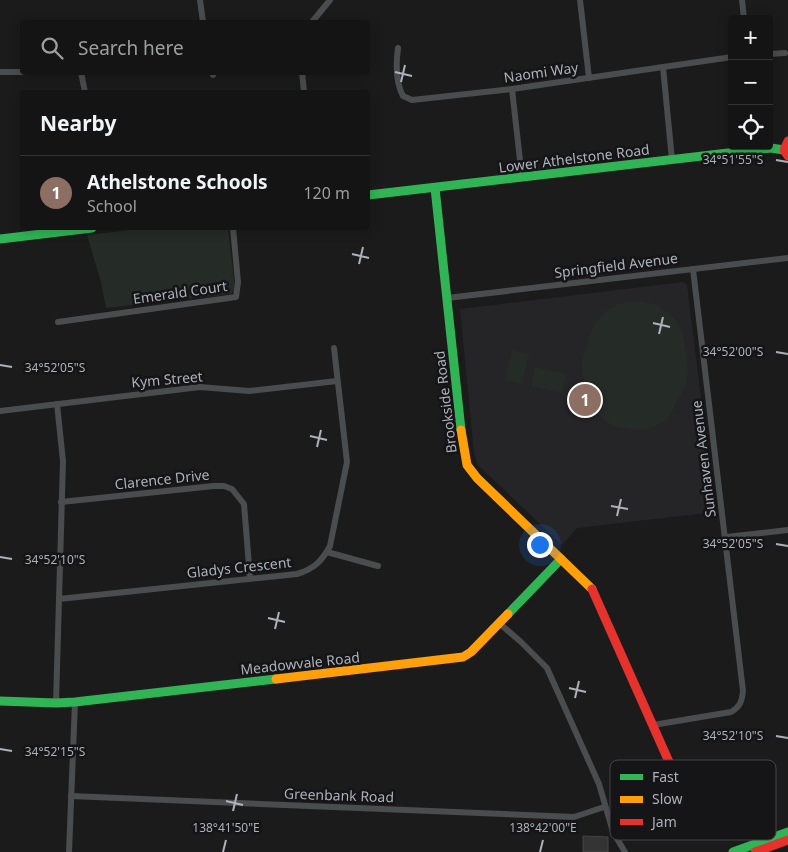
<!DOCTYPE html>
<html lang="en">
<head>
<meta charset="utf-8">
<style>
  :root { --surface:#141414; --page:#1d1d1d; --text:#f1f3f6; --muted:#9d9ea0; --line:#333334; --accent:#ea580c }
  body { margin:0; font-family:"Noto Sans",sans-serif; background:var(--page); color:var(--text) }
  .controls { position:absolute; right:15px; top:15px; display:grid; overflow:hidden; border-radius:5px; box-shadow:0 2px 12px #0003 }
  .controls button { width:45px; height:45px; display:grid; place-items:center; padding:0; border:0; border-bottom:1px solid var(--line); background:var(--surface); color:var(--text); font:25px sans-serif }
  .you { position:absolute; left:539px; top:544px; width:18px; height:18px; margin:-12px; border:4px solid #fff; border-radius:50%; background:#1a73e8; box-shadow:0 0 0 8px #1a73e833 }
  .badge { display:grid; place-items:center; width:32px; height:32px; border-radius:50%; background:var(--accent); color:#fff; font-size:16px; font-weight:700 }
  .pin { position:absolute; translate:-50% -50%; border:2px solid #fff; box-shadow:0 1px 5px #0006 }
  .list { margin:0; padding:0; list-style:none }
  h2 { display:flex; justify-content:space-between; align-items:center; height:65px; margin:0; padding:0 20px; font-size:21px }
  h2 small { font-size:16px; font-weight:400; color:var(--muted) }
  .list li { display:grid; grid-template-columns:32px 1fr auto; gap:15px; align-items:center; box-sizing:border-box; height:75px; padding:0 20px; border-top:1px solid var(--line) }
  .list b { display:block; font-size:19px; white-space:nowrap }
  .list p { margin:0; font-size:16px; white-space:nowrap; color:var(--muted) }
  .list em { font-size:16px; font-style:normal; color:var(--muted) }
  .icon { flex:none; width:28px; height:28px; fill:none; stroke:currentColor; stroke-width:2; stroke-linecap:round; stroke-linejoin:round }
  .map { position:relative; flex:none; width:788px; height:852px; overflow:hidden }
  .search { position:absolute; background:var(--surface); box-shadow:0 2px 12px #0003; left:20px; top:20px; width:350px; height:55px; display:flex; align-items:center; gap:12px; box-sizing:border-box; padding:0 18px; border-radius:5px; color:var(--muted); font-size:19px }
  .panel { position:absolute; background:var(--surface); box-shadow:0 2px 12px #0003; left:20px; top:90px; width:350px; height:140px; border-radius:5px }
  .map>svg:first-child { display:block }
  .built { fill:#252527 }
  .green { fill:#252b26 }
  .building { fill:#343435; stroke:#444447 }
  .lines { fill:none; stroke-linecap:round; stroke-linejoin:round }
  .street { stroke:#4b4c4d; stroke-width:6 }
  .fast { stroke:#30b455; stroke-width:9 }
  .slow { stroke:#ff9f0a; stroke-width:9 }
  .jam { stroke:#e5322d; stroke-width:9 }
  .ticks { fill:none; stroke:#aeb0ba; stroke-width:2 }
  .labels { text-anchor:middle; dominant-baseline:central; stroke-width:5; stroke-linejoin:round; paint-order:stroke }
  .street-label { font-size:14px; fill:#aeb0ba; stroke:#151517 }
  .key { fill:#151517; stroke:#434448; stroke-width:1 }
  .key-label { font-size:14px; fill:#aeb0ba }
  .ticks-label { font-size:12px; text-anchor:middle; fill:#aeb0ba; stroke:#151517; stroke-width:5; stroke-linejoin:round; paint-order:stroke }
</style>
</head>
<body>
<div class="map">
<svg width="788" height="852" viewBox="0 0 788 852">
  <rect width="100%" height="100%" fill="#1b1b1b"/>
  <path class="built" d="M683,282L687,285L715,512L577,528L562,545L478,465L474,453L460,309Z"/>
  <g class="green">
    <path d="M148,228H228L235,288L231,294L106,308L101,282L87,235Z"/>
    <path d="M630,301C653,300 676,311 683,335C685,342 684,348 686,354C688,365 689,373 686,384C684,390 680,396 677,401C674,408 669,419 662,423C652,429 644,430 633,429C614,428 607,426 596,409C586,394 579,372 584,354C585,351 587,348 588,344C592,320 607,306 630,301Z"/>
    <path d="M512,350L529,354L522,384L505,380Z"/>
    <path d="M535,367L566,374L562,393L531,386Z"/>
  </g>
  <path class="building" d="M583,836L608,837V852H583Z"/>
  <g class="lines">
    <g class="street">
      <path d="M200,0L203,22"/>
      <path d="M580,0L589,78"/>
      <path d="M742,0L744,19"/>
      <path d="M312,22L330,0"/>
      <path d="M398,48C396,63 396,83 403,96L412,100L512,89L732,57"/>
      <path d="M769,54L785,53"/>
      <path d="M663,67L672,160"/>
      <path d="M0,72H22"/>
      <path d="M81,72L85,92"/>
      <path d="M212,72L213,75"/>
      <path d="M302,72L304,92"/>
      <path d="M512,89L522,178"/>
      <path d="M447,298L788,258"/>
      <path d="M58,322L236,297L238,282L233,228"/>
      <path d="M0,411L200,387L249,391L337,381"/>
      <path d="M61,502L214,486H224L232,489L244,504L250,578"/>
      <path d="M726,537L788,530"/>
      <path d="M327,552L378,566"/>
      <path d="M59,599L297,574C314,569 322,561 330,546L347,462L334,348"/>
      <path d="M499,623L521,642L547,668L599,784L613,832L625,852"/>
      <path d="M56,703L63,461L57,404"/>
      <path d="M653,725L731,712C740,707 742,701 743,691L693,269"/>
      <path d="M71,796L574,817L604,807"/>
      <path d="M69,852L75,702"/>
    </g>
    <g class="fast">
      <path d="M435,188L461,430"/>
      <path d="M368,195L771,148L784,150"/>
      <path d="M0,239L92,228"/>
      <path d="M508,614L561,559"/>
      <path d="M0,701L56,703L75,702L276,679"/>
      <path d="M733,852L788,832"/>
    </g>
    <g class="slow">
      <path d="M461,430L467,465L477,478L592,589"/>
      <path d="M276,679L463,657L471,652L508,614"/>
    </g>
    <g class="jam">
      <path d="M788,141L784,150L788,156"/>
      <path d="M592,589L678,782"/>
      <path d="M755,852L788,840"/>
    </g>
  </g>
  <path class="ticks" d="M395,72L412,76M401,82L405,65M776,160L788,162M352,254L369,258M359,264L363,247M653,323L670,327M659,334L663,317M776,352L788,354M0,365L12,367M310,436L327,440M317,447L321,430M611,506L628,509M617,516L621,499M776,544L788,546M0,557L12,559M268,618L285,622M275,629L279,612M569,688L586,692M575,698L579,681M776,736L788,738M0,749L12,751M226,801L243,805M233,811L237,794M223,852L226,840M540,852L543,840"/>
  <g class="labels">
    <g class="street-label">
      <text transform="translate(541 72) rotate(-8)">Naomi Way</text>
      <text transform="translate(574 158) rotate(-7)">Lower Athelstone Road</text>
      <text transform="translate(616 265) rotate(-7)">Springfield Avenue</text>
      <text transform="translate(180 292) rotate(-8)">Emerald Court</text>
      <text transform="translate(167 379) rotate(-5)">Kym Street</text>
      <text transform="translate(445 402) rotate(-97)">Brookside Road</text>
      <text transform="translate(703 459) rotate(-97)">Sunhaven Avenue</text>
      <text transform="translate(162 479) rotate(-6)">Clarence Drive</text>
      <text transform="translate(239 567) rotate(-6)">Gladys Crescent</text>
      <text transform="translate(300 663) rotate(-6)">Meadowvale Road</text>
      <text transform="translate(339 795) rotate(2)">Greenbank Road</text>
    </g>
  </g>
  <rect x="610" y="760" width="166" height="80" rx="8" class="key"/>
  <rect x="620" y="774" width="23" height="6" fill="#30b455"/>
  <rect x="620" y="796" width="23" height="7" fill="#ff9f0a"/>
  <rect x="620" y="819" width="23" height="6" fill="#e5322d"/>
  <g class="key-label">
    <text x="652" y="782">Fast</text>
    <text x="652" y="804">Slow</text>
    <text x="652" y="827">Jam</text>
  </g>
  <g class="ticks-label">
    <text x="733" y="164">34°51'55"S</text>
    <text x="733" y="356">34°52'00"S</text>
    <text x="55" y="372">34°52'05"S</text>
    <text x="733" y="548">34°52'05"S</text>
    <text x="55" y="564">34°52'10"S</text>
    <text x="733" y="740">34°52'10"S</text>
    <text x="55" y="756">34°52'15"S</text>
    <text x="226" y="832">138°41'50"E</text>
    <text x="543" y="832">138°42'00"E</text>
  </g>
</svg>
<div class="controls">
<button>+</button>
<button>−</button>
<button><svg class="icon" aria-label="locate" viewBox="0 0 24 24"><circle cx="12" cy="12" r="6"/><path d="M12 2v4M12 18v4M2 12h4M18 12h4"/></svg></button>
</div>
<div class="you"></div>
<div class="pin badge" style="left:585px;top:400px;background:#8d6e63">1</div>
<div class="search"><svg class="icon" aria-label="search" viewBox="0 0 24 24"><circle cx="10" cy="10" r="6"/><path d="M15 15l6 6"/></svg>Search here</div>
<section class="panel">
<h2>Nearby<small></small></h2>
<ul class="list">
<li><span class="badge" style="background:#8d6e63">1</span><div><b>Athelstone Schools</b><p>School</p></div><em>120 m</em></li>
</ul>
</section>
</div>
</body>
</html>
